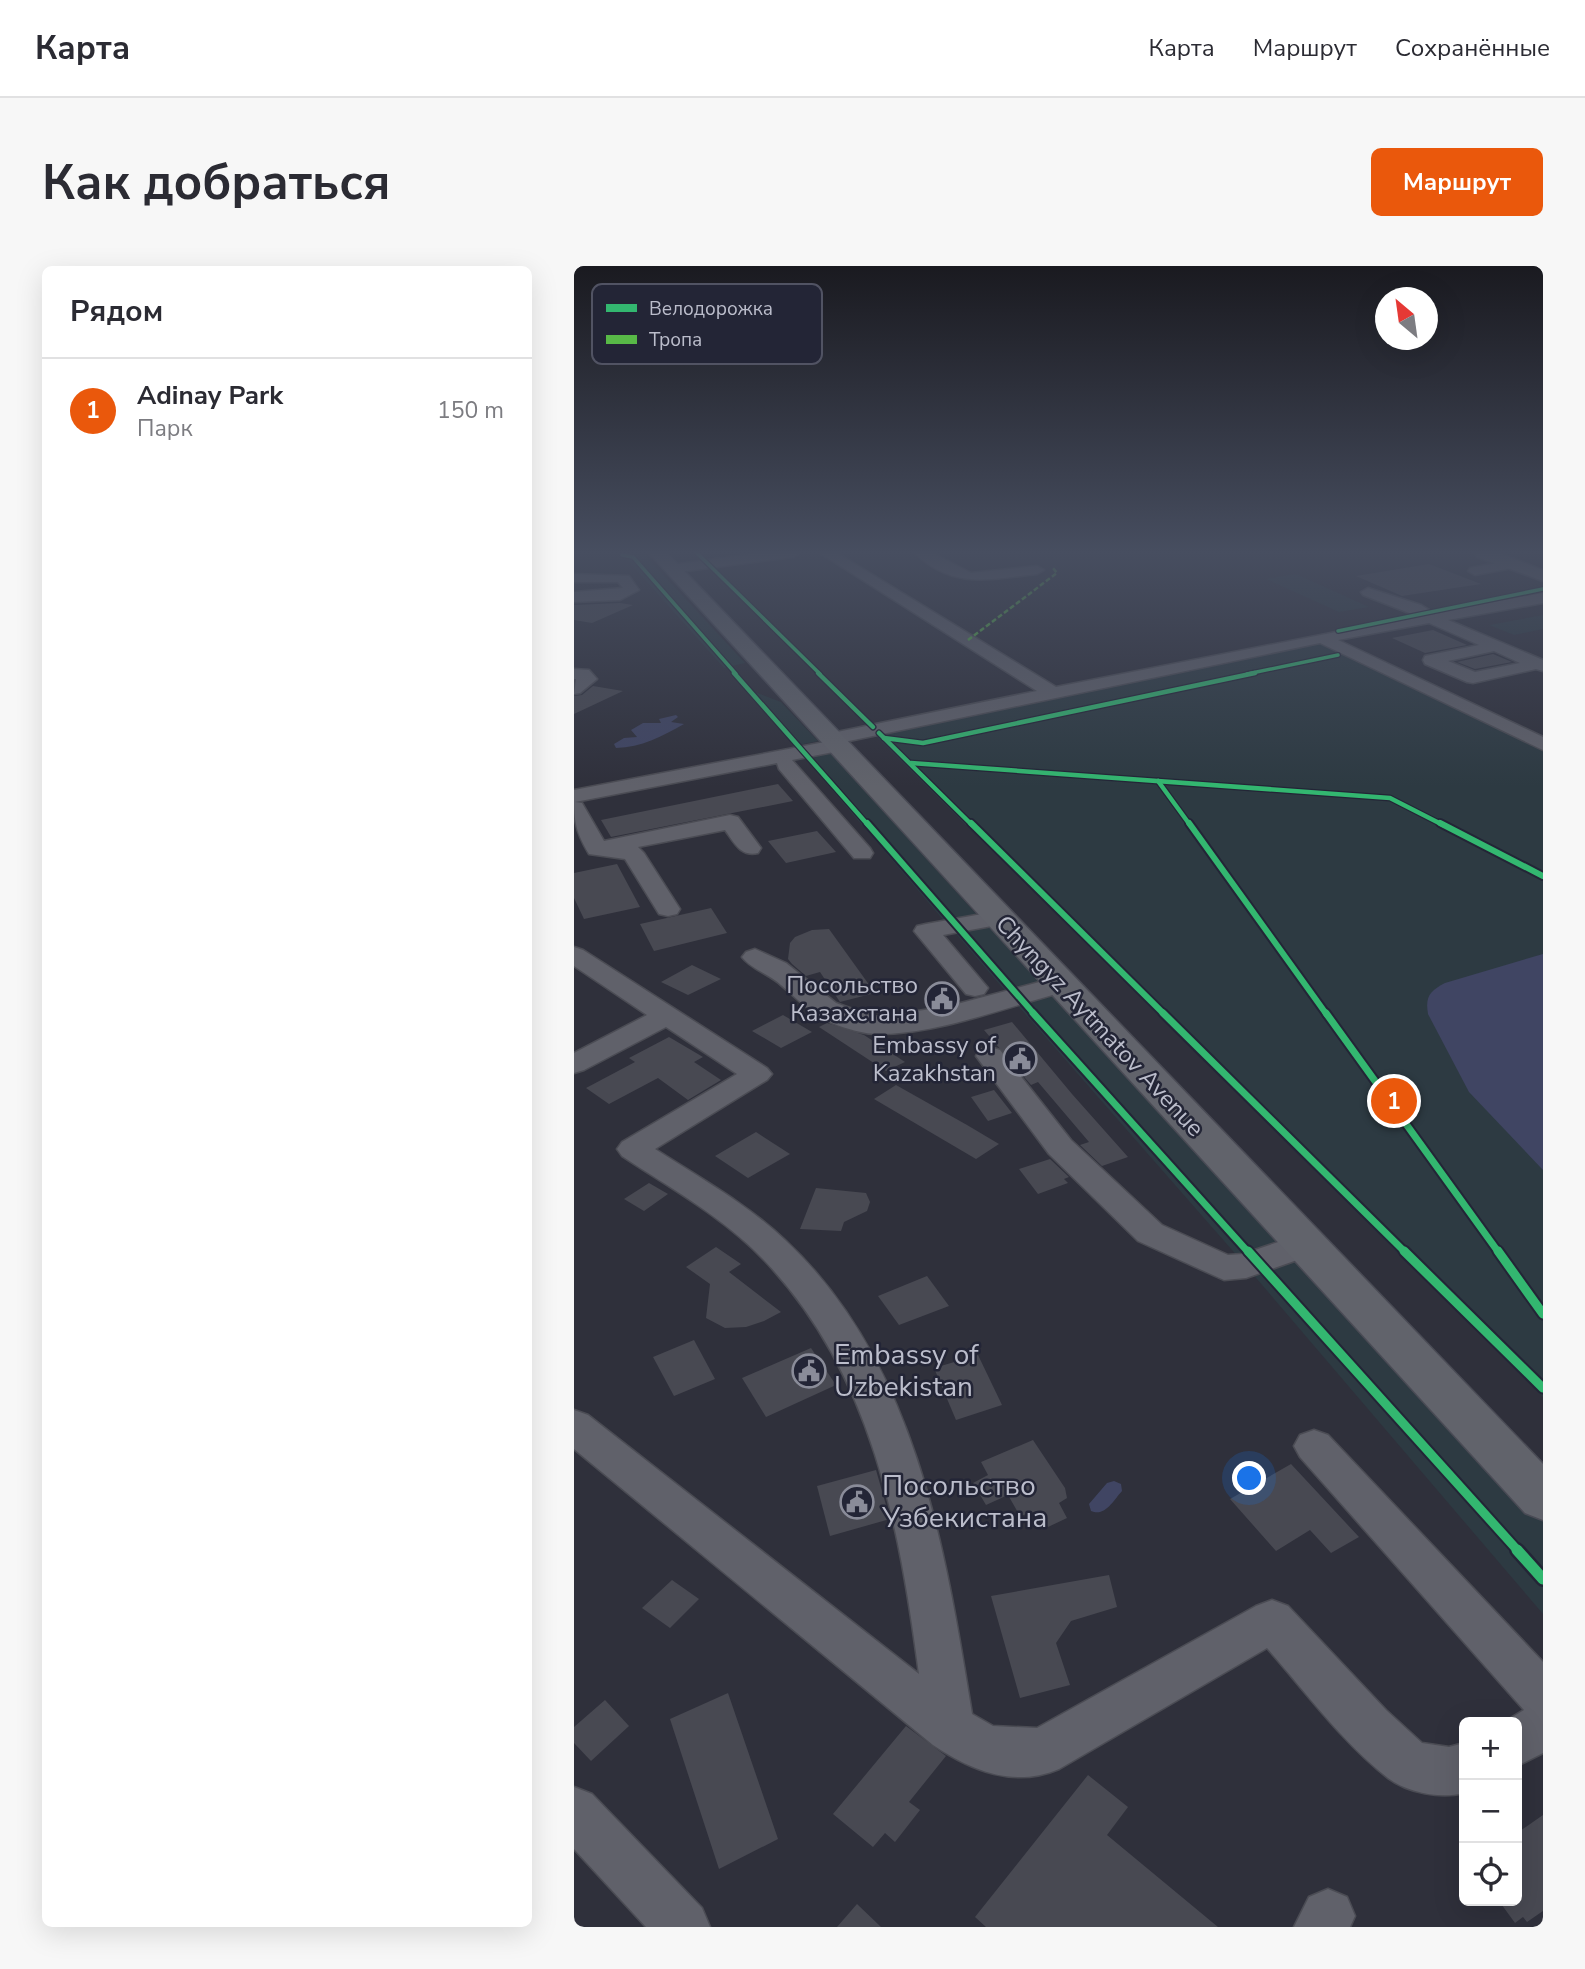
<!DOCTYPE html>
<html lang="ru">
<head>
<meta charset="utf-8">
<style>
  :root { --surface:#fff; --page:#f7f7f7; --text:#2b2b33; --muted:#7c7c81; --line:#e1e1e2; --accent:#ea580c }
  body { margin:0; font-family:"Nunito Sans",sans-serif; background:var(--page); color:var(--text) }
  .controls { position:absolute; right:21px; bottom:21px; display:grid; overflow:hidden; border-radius:10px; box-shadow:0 7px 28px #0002 }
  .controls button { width:63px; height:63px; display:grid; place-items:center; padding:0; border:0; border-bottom:2px solid var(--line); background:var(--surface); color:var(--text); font:35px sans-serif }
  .compass { position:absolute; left:801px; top:21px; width:63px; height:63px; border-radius:50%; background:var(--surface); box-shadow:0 7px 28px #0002; rotate:331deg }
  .you { position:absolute; left:676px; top:1213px; width:24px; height:24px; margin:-18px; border:5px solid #fff; border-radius:50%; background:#1a73e8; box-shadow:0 0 0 10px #1a73e833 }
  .badge { display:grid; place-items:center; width:46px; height:46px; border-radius:50%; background:var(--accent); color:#fff; font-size:23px; font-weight:700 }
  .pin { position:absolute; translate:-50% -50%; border:4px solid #fff; box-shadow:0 2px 7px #0006 }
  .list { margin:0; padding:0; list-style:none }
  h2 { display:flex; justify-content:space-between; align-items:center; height:91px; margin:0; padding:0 28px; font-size:30px }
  h2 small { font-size:23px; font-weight:400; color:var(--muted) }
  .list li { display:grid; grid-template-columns:46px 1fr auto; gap:21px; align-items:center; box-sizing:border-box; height:105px; padding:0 28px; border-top:2px solid var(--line) }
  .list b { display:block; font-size:26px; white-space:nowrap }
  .list p { margin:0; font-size:23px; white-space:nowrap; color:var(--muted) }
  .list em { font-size:23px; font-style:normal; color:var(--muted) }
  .icon { flex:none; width:38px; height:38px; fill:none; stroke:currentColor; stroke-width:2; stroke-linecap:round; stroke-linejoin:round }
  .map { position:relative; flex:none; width:969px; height:1661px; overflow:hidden; border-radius:10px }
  header { display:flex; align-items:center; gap:42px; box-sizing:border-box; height:98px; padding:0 35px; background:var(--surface); border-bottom:2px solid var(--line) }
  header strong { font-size:33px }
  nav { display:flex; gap:38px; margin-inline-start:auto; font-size:24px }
  .intro { display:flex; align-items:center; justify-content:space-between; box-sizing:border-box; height:168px; padding:0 42px }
  h1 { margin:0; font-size:49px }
  .button { padding:18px 32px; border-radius:10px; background:var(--accent); color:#fff; font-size:24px; font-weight:700 }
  main { display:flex; gap:42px; padding:0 42px }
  aside { flex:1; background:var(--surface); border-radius:10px; box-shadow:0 7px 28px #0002 }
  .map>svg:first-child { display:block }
  .green { fill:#2d3a42 }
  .water { fill:#404563 }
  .building { fill:#484952 }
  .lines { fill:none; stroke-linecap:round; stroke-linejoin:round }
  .minor-casing { stroke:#4b4c54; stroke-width:3 }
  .major-casing { stroke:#4a4b55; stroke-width:3 }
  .minor { fill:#60616a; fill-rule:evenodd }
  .major { fill:#61636b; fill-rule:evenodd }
  .quiet { stroke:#58b947; stroke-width:2.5; stroke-dasharray:5 2.5; stroke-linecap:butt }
  .cycleway-far5-casing { stroke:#232536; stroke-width:6 }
  .cycleway-far4-casing { stroke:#232536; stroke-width:7 }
  .cycleway-far3-casing { stroke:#232536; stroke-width:10 }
  .cycleway-far2-casing { stroke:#232536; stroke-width:11 }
  .cycleway-far1-casing { stroke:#232536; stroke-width:13 }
  .cycleway-casing { stroke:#232536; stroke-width:16 }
  .cycleway-far5 { stroke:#33b770; stroke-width:3.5 }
  .cycleway-far4 { stroke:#33b770; stroke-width:4.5 }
  .cycleway-far3 { stroke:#33b770; stroke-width:6 }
  .cycleway-far2 { stroke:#33b770; stroke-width:7 }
  .cycleway-far1 { stroke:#33b770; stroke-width:9 }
  .cycleway { stroke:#33b770; stroke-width:11 }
  .labels { text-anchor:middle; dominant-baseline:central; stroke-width:5; stroke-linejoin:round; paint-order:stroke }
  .poi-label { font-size:24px; fill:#bbbdcb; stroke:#232536; text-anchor:end }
  .street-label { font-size:24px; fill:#bbbdcb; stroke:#232536 }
  .near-poi-label { font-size:28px; fill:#bbbdcb; stroke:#232536; text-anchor:start }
  .key { fill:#232536; stroke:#515363; stroke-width:2 }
  .key-label { font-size:19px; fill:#bbbdcb }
</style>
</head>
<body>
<header>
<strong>Карта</strong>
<nav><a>Карта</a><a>Маршрут</a><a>Сохранённые</a></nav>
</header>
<div class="intro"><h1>Как добраться</h1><a class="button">Маршрут</a></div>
<main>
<aside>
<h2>Рядом<small></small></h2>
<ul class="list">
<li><span class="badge">1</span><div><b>Adinay Park</b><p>Парк</p></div><em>150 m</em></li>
</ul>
</aside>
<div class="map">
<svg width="969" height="1661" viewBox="0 0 969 1661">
  <rect width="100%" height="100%" fill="#2f303b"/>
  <g class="green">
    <path d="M69,287L171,397L150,402L48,288Z"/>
    <path d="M722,308L795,341L765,346L692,313Z"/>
    <path d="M969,349V363L940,369L915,359Z"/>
    <path d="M741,374L969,480V1131L299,467Z"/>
    <path d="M178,425L207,436L244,475L220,480L172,426Z"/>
    <path d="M255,485L405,651L372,657L228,489Z"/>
    <path d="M417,657L472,718L433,727L377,662Z"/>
    <path d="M478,724L710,975L665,992L439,734Z"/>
    <path d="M728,989L969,1253V1348L677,1006Z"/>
  </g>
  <g class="water">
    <path d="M102,449L104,451L97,456L110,458C87,471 68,481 42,482L40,478L50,472L63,471L57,464L69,457H87L85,453Z"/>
    <path d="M969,688V904L895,826L854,748C851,730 856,725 871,717Z"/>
    <path d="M540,1215L547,1218L548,1225C539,1235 531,1251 517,1245L515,1238L533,1217Z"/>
  </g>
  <g class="building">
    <path d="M855,298L907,318L828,330L782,310Z"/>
    <path d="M46,337L59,339L18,357L0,354V339Z"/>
    <path d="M859,364L893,379L851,387L818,372Z"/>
    <path d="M919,388L938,396L901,403L883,396Z"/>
    <path d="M19,420L49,425L0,448V430L8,429Z"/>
    <path d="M204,518L219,535L37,571L27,554Z"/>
    <path d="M243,565L262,586L212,597L194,575Z"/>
    <path d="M43,598L66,641L10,653L0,632V607Z"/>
    <path d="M137,642L153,667L80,685L66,658Z"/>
    <path d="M255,663L301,727L266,736L246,706L232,710L218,698L214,693L216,677L221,671L238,664Z"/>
    <path d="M118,699L147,713L114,729L87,716Z"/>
    <path d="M209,749L238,766L207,782L178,765Z"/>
    <path d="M438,756L498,828L554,891L528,900L506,879L515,876L464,816L457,819L410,764Z"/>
    <path d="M253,757L290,769L331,796L312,805L245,761Z"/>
    <path d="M95,771L129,791L120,796L147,814L114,834L84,812L35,838L12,822L61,796L55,792Z"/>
    <path d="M322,819L393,859L425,878L402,893L300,833Z"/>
    <path d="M420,824L438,847L414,855L397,831Z"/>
    <path d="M182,866L216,888L174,912L141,890Z"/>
    <path d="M476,893L495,911L490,913L494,917L464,928L445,903Z"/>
    <path d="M75,917L94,928L70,945L50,933Z"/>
    <path d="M242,922L292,927L296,936L293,945L270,956L267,965L226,963Z"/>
    <path d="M142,981L167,998L155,1006L207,1046L190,1055L172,1061L151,1062L132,1052L136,1018L112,1001Z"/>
    <path d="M353,1010L375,1040L325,1059L304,1030Z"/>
    <path d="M120,1074L141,1113L100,1130L79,1091Z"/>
    <path d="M237,1082L262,1119L192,1151L168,1112Z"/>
    <path d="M404,1089L428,1139L382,1154L360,1102Z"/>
    <path d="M459,1174L491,1222L493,1232L485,1237L493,1252L474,1261L463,1245L446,1250L434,1229L412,1239L399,1217L414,1209L407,1196Z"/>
    <path d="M717,1198L785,1271L757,1287L736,1264L702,1285L656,1233Z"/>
    <path d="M302,1204L316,1253L256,1270L243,1220Z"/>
    <path d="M535,1309L543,1341L497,1355L482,1377L496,1419L446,1432L417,1330Z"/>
    <path d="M98,1314L125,1333L96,1362L68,1342Z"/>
    <path d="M154,1427L204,1573L145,1603L96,1453Z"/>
    <path d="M31,1434L55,1460L17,1495L0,1477V1461Z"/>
    <path d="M332,1460L372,1490L335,1536L346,1544L321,1576L311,1567L299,1581L259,1548Z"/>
    <path d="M514,1509L554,1541L533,1569L644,1661H412L401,1651Z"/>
    <path d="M969,1549V1645L953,1656L949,1651L941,1657L925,1635H943V1567Z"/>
    <path d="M283,1638L307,1661H263Z"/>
  </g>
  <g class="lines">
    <defs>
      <g id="minor">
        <path d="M185,287H226L219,291L97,307L90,303L97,299Z"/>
        <path d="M246,287H263L482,421L843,350L789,329L787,326L794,322L847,339L860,347L969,327V337L874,354L969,394V405L962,403L899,417L893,416L851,398L849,394L851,390L905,379L855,357L764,374L969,471V484L746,377L741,378L270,476L273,480L270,484L218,494L296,582L299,587L296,592H280L205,503L203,497L1,536L8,537L30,575L156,549L164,551L187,582L184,587C166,591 160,576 151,564L64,581L70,587L106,643L103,648L94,650L85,648L51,593L15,588C0,563 0,553 0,524L251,476L248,473L251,469L258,467L463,425ZM920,385L946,397L901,406L874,395Z"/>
        <path d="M341,287H359L397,307L463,300L470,304L463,308C416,313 379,324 341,287Z"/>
        <path d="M939,294L944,295V301L901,309L894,305L896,302Z"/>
        <path d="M0,308L55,310L65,324L46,334L0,336V326L49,322L44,316H0Z"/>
        <path d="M0,403L15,404L23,413L6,427L0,428L2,413H0Z"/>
        <path d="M425,645L434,647L437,652L434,657L369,669L414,722L410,728L401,730L392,728L340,665L343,660L352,658Z"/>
        <path d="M0,681L9,684L193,802L198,808L193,814L81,883C126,912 173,938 211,974C341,1095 371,1281 398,1448L419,1460L463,1462L682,1340L698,1334L714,1340L812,1444L848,1477L875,1481L890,1477V1527C867,1533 834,1527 814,1512C768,1476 731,1425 693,1382L485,1503C440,1522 398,1505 359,1479L0,1183V1144L14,1149L345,1408C325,1258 298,1106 189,993C149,951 96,922 48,890L43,883L48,876L163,808L92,761L10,804L0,807V787L73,749L0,700Z"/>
        <path d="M181,683L212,697L262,737L300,751L372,741L488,710L497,712L501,718L497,724C437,739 367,768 305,768C290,768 272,763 258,757C238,748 223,733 207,719C196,709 176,702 168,691L172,686Z"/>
        <path d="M416,781L426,784L497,874L588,959L654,989L669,988L731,967L743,971L748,979L743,987L672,1012L650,1014L564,975L475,888L402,790L406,784Z"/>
        <path d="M740,1164L754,1169L969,1396V1487L943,1500V1456H930L950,1444L726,1191L720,1180L726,1169Z"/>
        <path d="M0,1521L18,1528L128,1642L136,1661H72L0,1583Z"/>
        <path d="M754,1623L773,1631L781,1650L776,1661H720L735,1631Z"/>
      </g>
      <g id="major">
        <path d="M75,287H93L969,1198V1254L951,1247Z"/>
        <path d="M901,287H925L969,304V315L903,291Z"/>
      </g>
    </defs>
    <use href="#minor" class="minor-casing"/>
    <use href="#major" class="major-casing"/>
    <use href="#minor" class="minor"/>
    <use href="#major" class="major"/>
    <path class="quiet" d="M394,374L483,307L479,302"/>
    <defs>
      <g id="cycleway-far5">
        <path d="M123,287L246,408"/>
        <path d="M48,289L59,291L162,408"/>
        <path d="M764,365L969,323"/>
        <path d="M673,408L764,389"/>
      </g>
      <g id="cycleway-far4">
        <path d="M160,407L294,559"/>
        <path d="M244,407L299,461"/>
        <path d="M305,467L398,559"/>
        <path d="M310,472L349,477L681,407"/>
        <path d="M337,497L816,532L869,559"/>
        <path d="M584,515L616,559"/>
      </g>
      <g id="cycleway-far3">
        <path d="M293,557L461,749"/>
        <path d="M397,557L591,749"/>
        <path d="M615,557L753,749"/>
        <path d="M866,557L969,610"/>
      </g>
      <g id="cycleway-far2">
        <path d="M459,747L675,987"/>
        <path d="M589,747L832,987"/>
        <path d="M752,747L925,987"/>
      </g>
      <g id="cycleway-far1">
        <path d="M674,985L945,1286"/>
        <path d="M830,985L969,1122"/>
        <path d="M924,985L969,1048"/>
      </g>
      <path id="cycleway" d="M943,1284L969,1313"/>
    </defs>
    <use href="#cycleway-far5" class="cycleway-far5-casing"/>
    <use href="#cycleway-far4" class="cycleway-far4-casing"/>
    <use href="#cycleway-far3" class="cycleway-far3-casing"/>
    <use href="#cycleway-far2" class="cycleway-far2-casing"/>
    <use href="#cycleway-far1" class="cycleway-far1-casing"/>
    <use href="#cycleway" class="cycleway-casing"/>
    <use href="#cycleway-far5" class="cycleway-far5"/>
    <use href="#cycleway-far4" class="cycleway-far4"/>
    <use href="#cycleway-far3" class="cycleway-far3"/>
    <use href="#cycleway-far2" class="cycleway-far2"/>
    <use href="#cycleway-far1" class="cycleway-far1"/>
    <use href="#cycleway" class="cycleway"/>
  </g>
  <linearGradient id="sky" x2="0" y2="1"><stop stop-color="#1a1a20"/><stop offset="0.55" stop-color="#474e60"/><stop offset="1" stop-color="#474e60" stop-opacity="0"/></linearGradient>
  <rect width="969" height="520" fill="url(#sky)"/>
  <defs>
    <symbol id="civic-ring" viewBox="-11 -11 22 22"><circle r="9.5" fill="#232536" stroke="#8a8c99" stroke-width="1.5"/><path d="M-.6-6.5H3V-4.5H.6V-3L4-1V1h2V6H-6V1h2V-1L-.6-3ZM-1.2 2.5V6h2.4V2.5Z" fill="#8a8c99"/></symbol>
  </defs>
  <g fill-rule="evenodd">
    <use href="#civic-ring" x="349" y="714" width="38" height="38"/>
    <use href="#civic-ring" x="427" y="774" width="38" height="38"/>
    <use href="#civic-ring" x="216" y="1086" width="38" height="38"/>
    <use href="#civic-ring" x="264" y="1217" width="38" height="38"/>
  </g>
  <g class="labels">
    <g class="poi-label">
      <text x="344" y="719">Посольство<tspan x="344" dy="28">Казахстана</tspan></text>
      <text x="422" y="779">Embassy of<tspan x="422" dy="28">Kazakhstan</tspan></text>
    </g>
    <g class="street-label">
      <text transform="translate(526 760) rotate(47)">Chyngyz Aytmatov Avenue</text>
    </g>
    <g class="near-poi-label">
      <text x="260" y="1089">Embassy of<tspan x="260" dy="32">Uzbekistan</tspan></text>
      <text x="308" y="1220">Посольство<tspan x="308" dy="32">Узбекистана</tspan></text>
    </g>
  </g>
  <rect x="18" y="18" width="230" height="80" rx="10" class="key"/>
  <rect x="32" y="38" width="31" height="8" fill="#33b770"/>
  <rect x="32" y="69" width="31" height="9" fill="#58b947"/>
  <g class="key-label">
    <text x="75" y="49">Велодорожка</text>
    <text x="75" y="80">Тропа</text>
  </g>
</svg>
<div class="controls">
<button>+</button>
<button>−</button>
<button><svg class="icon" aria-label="locate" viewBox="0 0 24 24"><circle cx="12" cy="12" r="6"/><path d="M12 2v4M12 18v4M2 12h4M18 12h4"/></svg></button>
</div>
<svg class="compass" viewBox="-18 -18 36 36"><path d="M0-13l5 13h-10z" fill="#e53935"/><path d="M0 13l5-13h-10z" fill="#7c7c81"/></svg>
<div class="you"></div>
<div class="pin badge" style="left:820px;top:835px">1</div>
</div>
</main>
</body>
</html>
